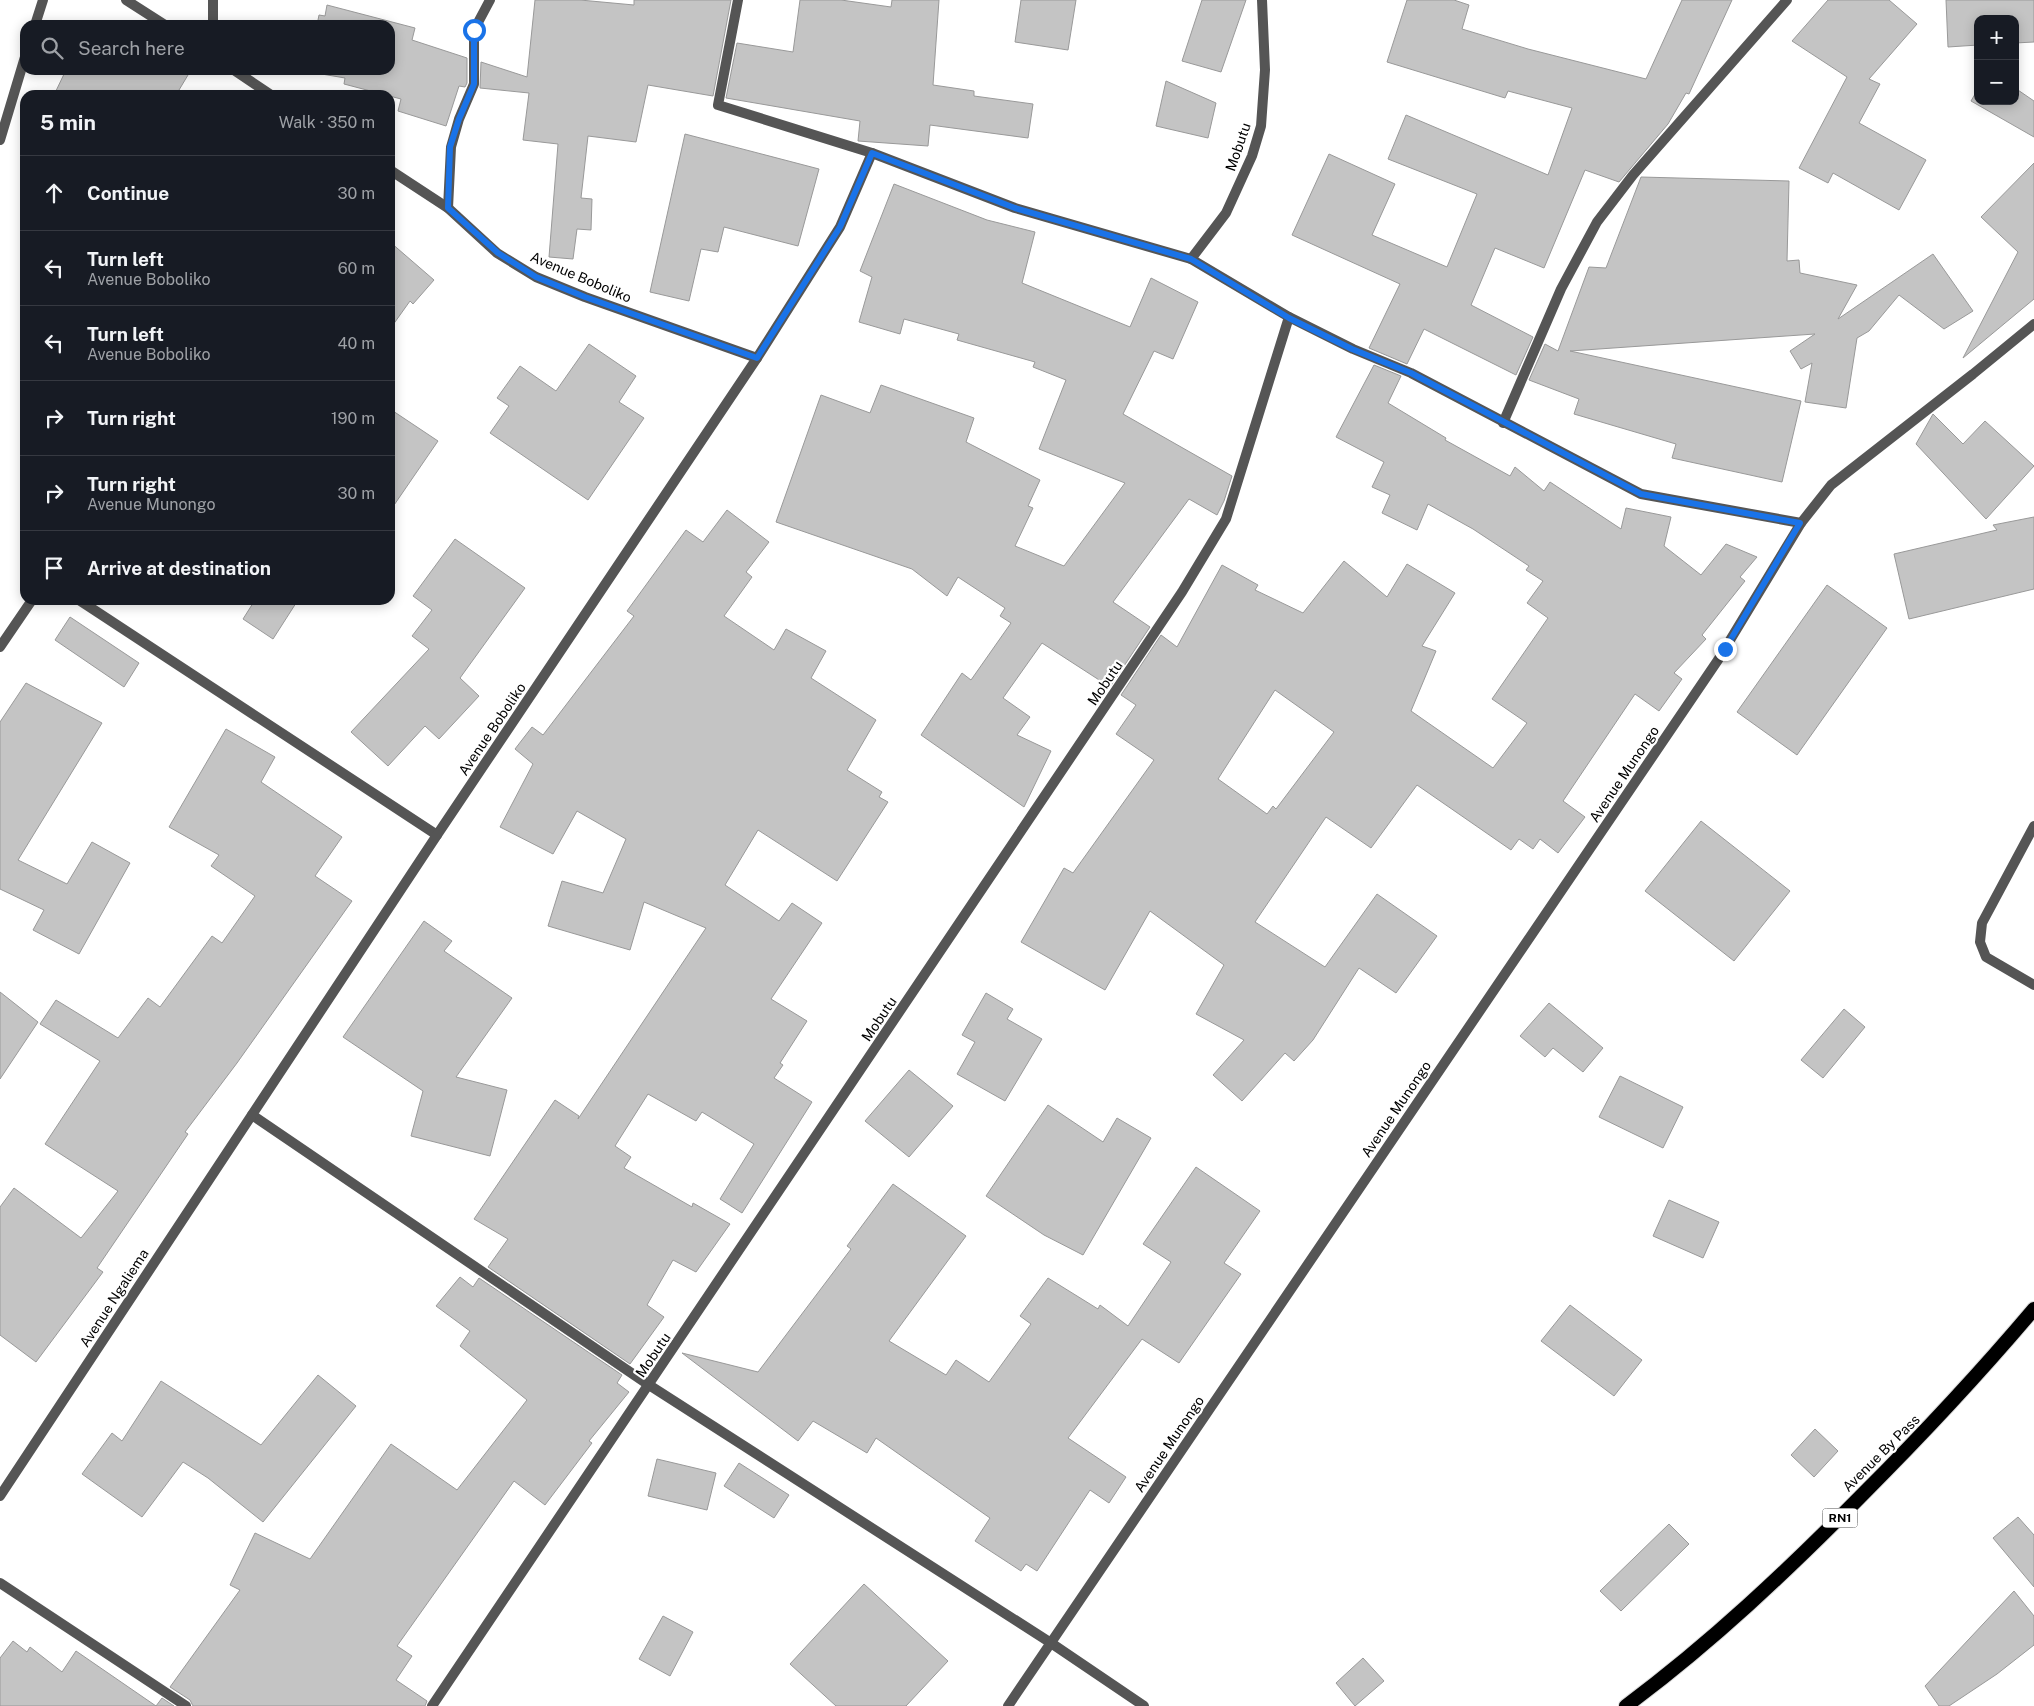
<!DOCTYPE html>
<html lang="en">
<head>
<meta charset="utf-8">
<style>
  :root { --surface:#171b24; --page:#20242c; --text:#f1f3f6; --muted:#9ea1a6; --line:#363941 }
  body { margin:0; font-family:"Public Sans",sans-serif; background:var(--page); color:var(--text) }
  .controls { position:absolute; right:15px; top:15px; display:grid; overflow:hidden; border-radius:10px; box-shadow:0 2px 12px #0003 }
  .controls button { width:45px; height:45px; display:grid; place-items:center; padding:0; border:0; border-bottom:1px solid var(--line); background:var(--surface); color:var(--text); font:25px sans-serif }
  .stop { position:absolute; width:15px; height:15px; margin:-11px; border:4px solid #1a73e8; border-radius:50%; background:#fff }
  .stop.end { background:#1a73e8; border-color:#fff; box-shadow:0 1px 5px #0008 }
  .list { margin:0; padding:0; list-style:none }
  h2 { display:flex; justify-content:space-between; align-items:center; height:65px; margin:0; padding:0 20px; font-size:21px }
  h2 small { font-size:16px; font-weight:400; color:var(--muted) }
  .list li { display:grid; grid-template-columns:32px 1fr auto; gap:15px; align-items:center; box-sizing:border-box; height:75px; padding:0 20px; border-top:1px solid var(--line) }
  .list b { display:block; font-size:19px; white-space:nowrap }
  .list p { margin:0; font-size:16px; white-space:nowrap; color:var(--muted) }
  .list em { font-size:16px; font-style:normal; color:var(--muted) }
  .icon { flex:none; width:28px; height:28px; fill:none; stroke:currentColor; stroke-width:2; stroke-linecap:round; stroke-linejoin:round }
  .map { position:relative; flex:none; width:2034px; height:1706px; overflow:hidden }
  .search { position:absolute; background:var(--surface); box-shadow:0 2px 12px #0003; left:20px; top:20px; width:375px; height:55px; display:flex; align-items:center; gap:12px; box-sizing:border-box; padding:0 18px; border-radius:15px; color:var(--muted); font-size:19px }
  .panel { position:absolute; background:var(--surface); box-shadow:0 2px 12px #0003; left:20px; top:90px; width:375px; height:515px; border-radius:15px }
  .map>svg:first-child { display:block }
  .building { fill:#c4c4c4; stroke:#999; fill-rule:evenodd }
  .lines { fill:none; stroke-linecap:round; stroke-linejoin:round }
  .trunk-casing { stroke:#dbdbdb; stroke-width:16 }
  .service { stroke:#555; stroke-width:10 }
  .minor { stroke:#555; stroke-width:10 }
  .trunk { stroke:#000; stroke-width:14 }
  .route { stroke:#1a73e8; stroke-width:6 }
  .labels { text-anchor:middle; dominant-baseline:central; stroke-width:4.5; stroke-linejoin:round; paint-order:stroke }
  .shield { fill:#fff; stroke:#4c4c4c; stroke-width:1 }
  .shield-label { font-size:12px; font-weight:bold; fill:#000 }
  .street-label { font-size:14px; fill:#000; stroke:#fff }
</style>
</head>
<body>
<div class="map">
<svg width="2034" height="1706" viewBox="0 0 2034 1706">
  <rect width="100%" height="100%" fill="#fff"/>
  <g class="building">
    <path d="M535,0H580L634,5V0H731L713,96L648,85L636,142L588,136L581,198L592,199L591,230L577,229L573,259L549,257L558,144L523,140L529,93L480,88L481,62L527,77Z"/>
    <path d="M800,0H841L891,7L892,0H939L933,85L974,91V96L1033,104L1028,138L930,125L928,146L858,141L860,121L726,98L737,43L793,52Z"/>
    <path d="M1021,0H1076L1068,50L1015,42Z"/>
    <path d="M1202,0H1246L1221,72L1182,61Z"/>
    <path d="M1407,0H1454L1469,5L1462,29L1528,49L1646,79L1682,0H1732L1689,94L1686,93L1668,124L1619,182L1585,170L1544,268L1495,248L1471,305L1533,337L1516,375L1424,329L1407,364L1369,348L1400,284L1292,235L1329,154L1395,184L1372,235L1447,267L1477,194L1388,159L1406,115L1548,175L1572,108L1508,91L1505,98L1387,62Z"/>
    <path d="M1828,0H1889L1917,24L1869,79L1880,84L1859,123L1926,160L1899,210L1833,173L1828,183L1799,168L1847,77L1792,41Z"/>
    <path d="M1946,0H2034V42L2015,43V19H1978V45L1948,47Z"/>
    <path d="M327,5L415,28L412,40L467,58V83L465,87L459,86L446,126L398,111L401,99L344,84L345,78L310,72V70H390V25H317L319,15L325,16Z"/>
    <path d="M66,70H191L176,95H54Z"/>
    <path d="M1166,81L1216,103L1208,138L1156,126Z"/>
    <path d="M2015,88L2034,101V137L1971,101L1978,89V101H2015Z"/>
    <path d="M685,134L819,169L798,246L724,227L718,252L701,249L689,301L650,292Z"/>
    <path d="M2034,163V299L1963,358L2018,252L1981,217Z"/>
    <path d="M1641,177L1789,181L1787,261L1799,260L1800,273L1857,285L1838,319L1933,254L1973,311L1944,329L1899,295L1869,331L1857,338L1846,408L1805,402L1812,363L1801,369L1790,351L1815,334L1570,351L1801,401L1782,482L1672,458L1676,444L1574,414L1579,399L1529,380L1545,344L1558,351L1589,267L1606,268Z"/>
    <path d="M894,184L987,220L1035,232L1022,283L1130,327L1151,278L1198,302L1173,359L1154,351L1123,414L1232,476L1224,501L1217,515L1189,499L1113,602L1150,627L1110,687L1042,643L1003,698L1030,717L1017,735L1051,751L1024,807L921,735L962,673L971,680L1011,623L1000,616L1005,608L958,577L947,596L912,569L776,522L821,395L870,413L881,385L974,418L966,442L1040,480L1028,506L1033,508L1015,546L1064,566L1125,483L1039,449L1066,380L1033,367L1035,362L957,340L959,334L904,319L900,334L859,322L872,277L860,271Z"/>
    <path d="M390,242L434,280L413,304L410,301L390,329Z"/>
    <path d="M589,344L636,376L619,402L644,418L588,500L490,433L509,406L497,398L520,366L556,391Z"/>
    <path d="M1374,365L1401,376L1388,403L1446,438L1445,440L1510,476L1515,467L1544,491L1550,482L1621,529L1626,508L1671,517L1664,546L1701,575L1726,544L1757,557L1740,577L1745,581L1702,635L1706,639L1674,673L1682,679L1659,711L1635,694L1563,801L1585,817L1558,853L1540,839L1533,849L1519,839L1511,850L1417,785L1371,848L1326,817L1255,922L1325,967L1377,894L1437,936L1396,993L1359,968L1313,1040L1294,1061L1285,1053L1242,1101L1213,1075L1244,1040L1196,1014L1224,965L1150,911L1105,990L1021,942L1064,868L1073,873L1154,760L1116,734L1136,705L1121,695L1161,635L1177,647L1222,565L1258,585L1255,590L1303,613L1344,561L1387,597L1407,564L1455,593L1422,646L1436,651L1411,711L1493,768L1527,723L1492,699L1548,618L1527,603L1543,581L1526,570L1529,566L1473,529L1428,504L1417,530L1382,513L1390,495L1372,487L1384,462L1336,437ZM1275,690L1334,732L1276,809L1273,806L1267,814L1218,779Z"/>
    <path d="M390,409L438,441L390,511Z"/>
    <path d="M1933,414L1963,444L1985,421L2034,466L1986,519L1916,444Z"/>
    <path d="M727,510L769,542L746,572L752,577L724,616L774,650L786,629L826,651L811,678L876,720L847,770L882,792L879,797L888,802L837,881L758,830L725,885L779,921L792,903L822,923L771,999L807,1021L780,1063L783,1065L774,1078L812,1102L742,1213L720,1199L754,1144L702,1112L696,1121L648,1094L615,1146L631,1157L624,1168L692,1207L693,1203L730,1224L696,1272L673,1260L647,1305L664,1317L630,1364L488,1267L508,1239L474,1219L555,1100L579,1116L578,1119L706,928L644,902L630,950L548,926L562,881L603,893L626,839L577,811L553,854L500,827L533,764L515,749L532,727L543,735L634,616L627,611L686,530L703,542Z"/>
    <path d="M2034,517V589L1909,619L1894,554L1997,530L1993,525Z"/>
    <path d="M455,539L525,588L460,678L479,696L439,739L425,726L388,766L351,732L429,649L412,636L432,610L413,596Z"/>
    <path d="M1827,585L1887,628L1797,755L1737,712Z"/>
    <path d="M255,600H298L273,639L243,619Z"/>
    <path d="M70,617L139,663L124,687L55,640Z"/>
    <path d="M26,683L102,723L18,860L67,884L92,842L130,863L79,954L33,930L44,910L0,889V722Z"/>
    <path d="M226,729L275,757L261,782L342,837L315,876L352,901L237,1063L185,1132L188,1134L97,1268L103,1272L36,1362L0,1335V1207L14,1188L81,1238L118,1191L45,1144L100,1061L40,1024L56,1000L118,1038L148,998L160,1007L212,936L222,943L255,896L211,866L219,855L169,827Z"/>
    <path d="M1701,821L1790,891L1734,961L1645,891Z"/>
    <path d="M424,921L452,941L444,951L512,998L456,1077L507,1090L490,1156L411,1136L423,1091L343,1037Z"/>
    <path d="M0,992L38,1022L0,1079Z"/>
    <path d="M986,993L1013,1009L1007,1019L1042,1039L1005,1101L957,1074L975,1042L962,1035Z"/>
    <path d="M1549,1003L1603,1048L1583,1072L1553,1048L1545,1057L1520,1036Z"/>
    <path d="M1844,1009L1865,1027L1823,1078L1801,1060Z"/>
    <path d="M909,1070L953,1106L909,1157L865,1121Z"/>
    <path d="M1620,1076L1683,1107L1663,1148L1599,1117Z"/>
    <path d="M1048,1105L1103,1142L1117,1118L1151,1138L1083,1255L1044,1235L986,1196Z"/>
    <path d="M1196,1167L1260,1211L1224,1263L1241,1274L1179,1363L1142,1339L1068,1438L1126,1477L1109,1503L1090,1490L1037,1571L1026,1564L1021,1571L975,1541L990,1518L876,1438L867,1453L813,1421L798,1441L682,1353L758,1372L851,1249L847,1246L893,1184L966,1236L889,1341L946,1375L956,1360L989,1382L1031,1324L1020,1316L1048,1278L1098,1309L1100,1305L1128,1326L1171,1262L1143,1244Z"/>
    <path d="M1669,1200L1719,1222L1703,1258L1653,1236Z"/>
    <path d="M460,1277L473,1287L479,1278L622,1375L617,1383L629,1392L589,1441L592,1443L545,1505L514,1481L397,1646L412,1656L396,1680L427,1701L425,1706H193L190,1700L170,1687L240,1590L230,1585L255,1533L310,1559L391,1444L457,1490L527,1400L460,1346L470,1331L436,1306Z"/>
    <path d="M1570,1305L1642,1360L1614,1396L1541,1341Z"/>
    <path d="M318,1375L356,1406L263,1522L208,1478L183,1462L142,1517L82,1474L112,1433L122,1441L161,1381L261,1445Z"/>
    <path d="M1815,1429L1838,1451L1814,1477L1791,1455Z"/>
    <path d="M657,1459L716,1473L707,1510L648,1496Z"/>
    <path d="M739,1463L789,1495L774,1518L724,1486Z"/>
    <path d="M2018,1517L2034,1535V1587L1993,1538Z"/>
    <path d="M1669,1524L1689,1544L1621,1611L1600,1591Z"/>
    <path d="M864,1584L948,1661L906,1706H836L790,1664Z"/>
    <path d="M2014,1591L2034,1616V1645L1997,1674L1949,1706H1939L1925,1686Z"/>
    <path d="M663,1616L693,1632L670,1676L639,1659Z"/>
    <path d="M13,1641L27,1652L30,1647L62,1672L76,1651L156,1706H0V1658Z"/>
    <path d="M1363,1658L1384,1681L1355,1706L1336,1683Z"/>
    <path d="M162,1698L174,1706H156Z"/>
  </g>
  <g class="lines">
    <defs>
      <path id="trunk" d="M1626,1706C1711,1643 1788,1570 1862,1495C1922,1435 1979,1374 2034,1309"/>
    </defs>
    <use href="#trunk" class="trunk-casing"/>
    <path class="service" d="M2034,826L1982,923L1980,942L1986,957L2034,985"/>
    <g class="minor">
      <path d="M126,0L165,25"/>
      <path d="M738,0L718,105L872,153L1015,208L1191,259L1289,317L1353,349L1411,373L1641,494L1801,523"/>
      <path d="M35,25L43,0"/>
      <path d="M213,25V0"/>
      <path d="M234,70L271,95"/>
      <path d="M0,140L25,57"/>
      <path d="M390,170L448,208L497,253L536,277L585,297L757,358"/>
      <path d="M448,208L451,147L459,119L474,84V30L490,0"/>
      <path d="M1191,259L1226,213L1252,156L1261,126L1265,70L1262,0"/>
      <path d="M1503,423L1561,289L1597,222L1633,175L1787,0"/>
      <path d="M79,600L437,835"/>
      <path d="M0,647L32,600"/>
      <path d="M252,1115L649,1385L1051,1643L1144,1706"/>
      <path d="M0,1496L437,835L757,358L840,227L872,153"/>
      <path d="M0,1583L186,1706"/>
      <path d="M432,1706L1182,592L1226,519L1289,317"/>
      <path d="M1008,1706L1718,660L1801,523L1831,485L1973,374L2034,324"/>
    </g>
    <use href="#trunk" class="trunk"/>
  </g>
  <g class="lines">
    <path class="route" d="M474,30V84L459,119L450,147L448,208L498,253L536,277L585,297L757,358L840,227L872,153L1015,208L1191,259L1289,318L1352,349L1411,373L1641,494L1800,523L1725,649"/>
  </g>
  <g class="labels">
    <rect class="shield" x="1822.5" y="1508.5" width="35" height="19" rx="4"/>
    <g class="shield-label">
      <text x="1840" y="1518">RN1</text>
    </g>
    <g class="street-label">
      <text transform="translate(1238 147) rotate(-71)">Mobutu</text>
      <text transform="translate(581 277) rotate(23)">Avenue Boboliko</text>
      <text transform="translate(1105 683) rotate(-56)">Mobutu</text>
      <text transform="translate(492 729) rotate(-56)">Avenue Boboliko</text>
      <text transform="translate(1624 774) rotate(-56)">Avenue Munongo</text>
      <text transform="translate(879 1019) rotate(-56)">Mobutu</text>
      <text transform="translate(1396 1109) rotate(-56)">Avenue Munongo</text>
      <text transform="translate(114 1298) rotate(-57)">Avenue Ngaliema</text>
      <text transform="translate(653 1355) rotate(-56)">Mobutu</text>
      <text transform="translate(1169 1444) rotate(-56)">Avenue Munongo</text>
      <text transform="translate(1881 1453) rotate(-45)">Avenue By Pass</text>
    </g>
  </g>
</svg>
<div class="controls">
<button>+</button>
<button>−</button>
</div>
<div class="stop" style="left:474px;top:30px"></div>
<div class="stop end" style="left:1725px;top:649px"></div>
<div class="search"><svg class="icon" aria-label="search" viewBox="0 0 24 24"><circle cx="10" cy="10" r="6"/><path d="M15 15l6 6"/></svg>Search here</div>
<section class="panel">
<h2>5 min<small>Walk · 350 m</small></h2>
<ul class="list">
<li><svg class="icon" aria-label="ahead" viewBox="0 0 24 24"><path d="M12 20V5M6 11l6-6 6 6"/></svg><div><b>Continue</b></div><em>30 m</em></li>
<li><svg class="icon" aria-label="left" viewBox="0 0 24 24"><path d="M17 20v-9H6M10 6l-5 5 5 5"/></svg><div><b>Turn left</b><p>Avenue Boboliko</p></div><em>60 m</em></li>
<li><svg class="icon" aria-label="left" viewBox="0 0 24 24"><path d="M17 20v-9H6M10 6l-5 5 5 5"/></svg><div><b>Turn left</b><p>Avenue Boboliko</p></div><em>40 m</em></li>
<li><svg class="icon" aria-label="right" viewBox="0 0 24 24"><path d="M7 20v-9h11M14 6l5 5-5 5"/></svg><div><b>Turn right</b></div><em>190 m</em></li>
<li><svg class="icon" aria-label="right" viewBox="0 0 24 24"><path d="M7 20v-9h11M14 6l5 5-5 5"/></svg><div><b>Turn right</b><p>Avenue Munongo</p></div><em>30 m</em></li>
<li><svg class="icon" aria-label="arrive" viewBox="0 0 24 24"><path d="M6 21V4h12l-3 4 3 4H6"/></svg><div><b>Arrive at destination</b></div></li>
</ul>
</section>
</div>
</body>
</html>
